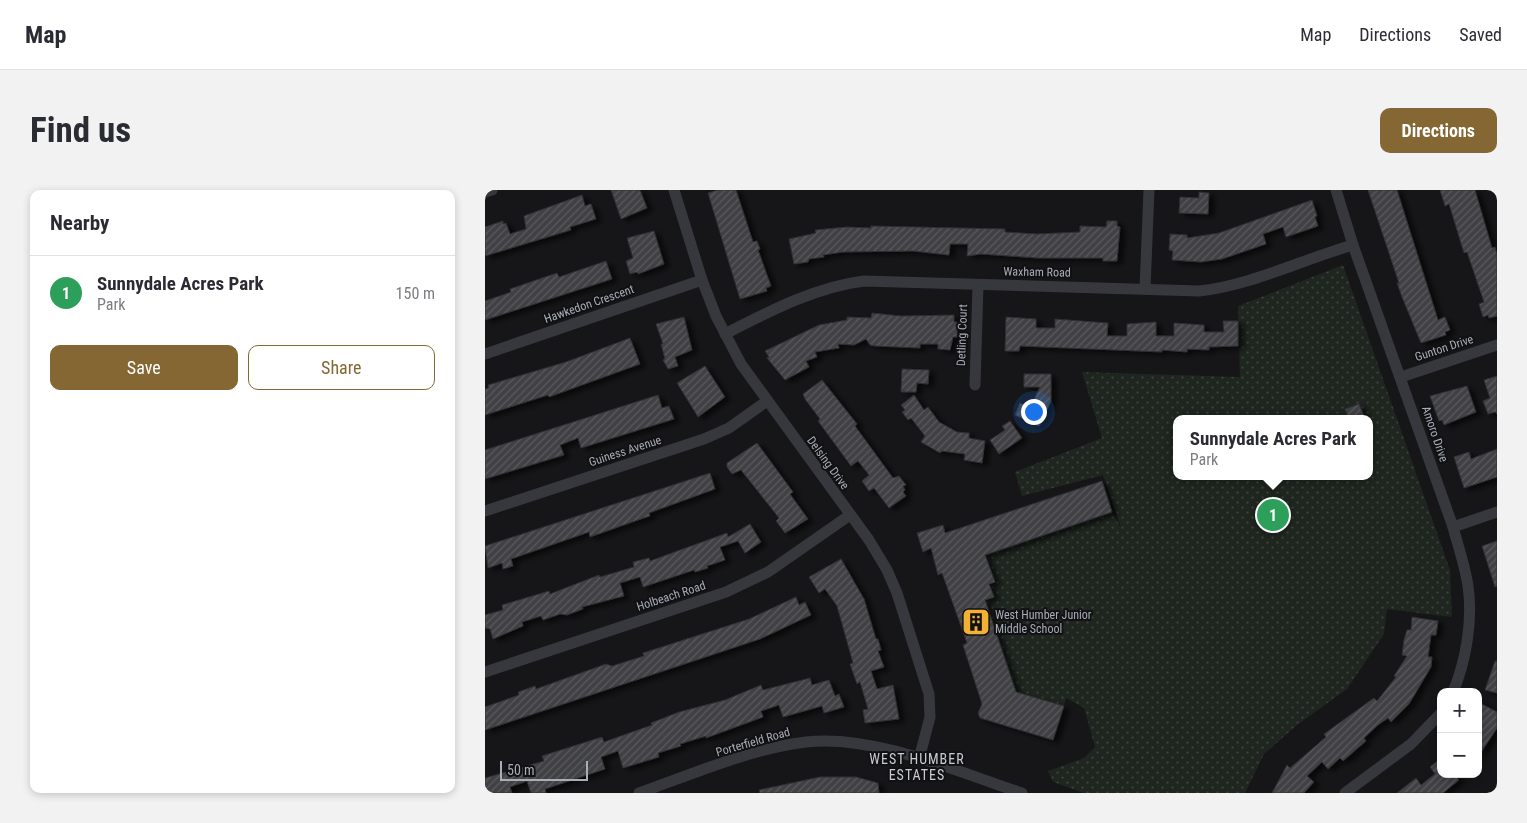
<!DOCTYPE html>
<html lang="en">
<head>
<meta charset="utf-8">
<style>
  :root { --surface:#fff; --page:#f2f2f3; --text:#2b2b33; --muted:#7c7c81; --line:#e1e1e2; --accent:#856733 }
  body { margin:0; font-family:"Roboto Condensed",sans-serif; background:var(--page); color:var(--text) }
  .controls { position:absolute; right:15px; bottom:15px; display:grid; overflow:hidden; border-radius:10px; box-shadow:0 2px 8px #0003 }
  .controls button { width:45px; height:45px; display:grid; place-items:center; padding:0; border:0; border-bottom:1px solid var(--line); background:var(--surface); color:var(--text); font:25px sans-serif }
  .scale { position:absolute; left:15px; bottom:12px; width:88px; box-sizing:border-box; padding-left:5px; border:2px solid #a8adb8; border-top:0; font-size:14px; line-height:18px; white-space:nowrap; color:#a8adb8; -webkit-text-stroke:4px #111113; paint-order:stroke }
  .you { position:absolute; left:548px; top:221px; width:18px; height:18px; margin:-12px; border:4px solid #fff; border-radius:50%; background:#1a73e8; box-shadow:0 0 0 8px #1a73e833 }
  .badge { display:grid; place-items:center; width:32px; height:32px; border-radius:50%; background:var(--accent); color:#fff; font-size:16px; font-weight:700 }
  .pin { position:absolute; translate:-50% -50%; border:2px solid #fff; box-shadow:0 1px 5px #0006 }
  .popup { position:absolute; left:688px; top:225px; width:200px; height:65px; box-sizing:border-box; display:grid; place-content:center; border-radius:10px; background:var(--surface); filter:drop-shadow(0 1px 4px #0005); font-size:16px; white-space:nowrap; color:var(--muted) }
  .popup b { font-size:19px; color:var(--text) }
  .popup::after { content:''; position:absolute; left:50%; top:100%; margin-left:-10px; border:10px solid transparent; border-top-color:var(--surface) }
  .list { margin:0; padding:0; list-style:none }
  h2 { display:flex; justify-content:space-between; align-items:center; height:65px; margin:0; padding:0 20px; font-size:21px }
  h2 small { font-size:16px; font-weight:400; color:var(--muted) }
  .list li { display:grid; grid-template-columns:32px 1fr auto; gap:15px; align-items:center; box-sizing:border-box; height:75px; padding:0 20px; border-top:1px solid var(--line) }
  .list b { display:block; font-size:19px; white-space:nowrap }
  .list p { margin:0; font-size:16px; white-space:nowrap; color:var(--muted) }
  .list em { font-size:16px; font-style:normal; color:var(--muted) }
  .actions { display:flex; gap:10px; padding:15px 20px }
  .actions a { flex:1; padding:11px 0; border:1px solid var(--accent); border-radius:10px; text-align:center; font-size:18px; color:var(--accent) }
  .actions .main { background:var(--accent); color:#fff }
  .map { position:relative; flex:none; width:1012px; height:603px; overflow:hidden; border-radius:10px }
  header { display:flex; align-items:center; gap:30px; box-sizing:border-box; height:70px; padding:0 25px; background:var(--surface); border-bottom:1px solid var(--line) }
  header strong { font-size:24px }
  nav { display:flex; gap:28px; margin-inline-start:auto; font-size:18px }
  .intro { display:flex; align-items:center; justify-content:space-between; box-sizing:border-box; height:120px; padding:0 30px }
  h1 { margin:0; font-size:35px }
  .button { padding:12px 22px; border-radius:10px; background:var(--accent); color:#fff; font-size:18px; font-weight:700 }
  main { display:flex; gap:30px; padding:0 30px }
  aside { flex:1; background:var(--surface); border-radius:10px; box-shadow:0 2px 8px #0003 }
  .map>svg:first-child { display:block }
  .park { fill:url(#park-dots); fill-rule:evenodd }
  .building { fill:url(#building-hatch); stroke:#303034; filter:url(#shadow) }
  .lines { fill:none; stroke-linecap:round; stroke-linejoin:round }
  .street { stroke:#37383d; stroke-width:11 }
  .labels { text-anchor:middle; dominant-baseline:central; stroke-width:4; stroke-linejoin:round; paint-order:stroke }
  .street-label { font-size:12px; fill:#a8adb8; stroke:#111113 }
  .poi-label { font-size:12px; fill:#a8adb8; stroke:#111113; text-anchor:start }
  .neighbourhood-label { font-size:14px; letter-spacing:1px; fill:#c9ccd4; stroke:#111113 }
</style>
</head>
<body>
<header>
<strong>Map</strong>
<nav><a>Map</a><a>Directions</a><a>Saved</a></nav>
</header>
<div class="intro"><h1>Find us</h1><a class="button">Directions</a></div>
<main>
<aside>
<h2>Nearby<small></small></h2>
<ul class="list">
<li><span class="badge" style="background:#2e9e5b">1</span><div><b>Sunnydale Acres Park</b><p>Park</p></div><em>150 m</em></li>
</ul>
<div class="actions"><a class="main">Save</a><a>Share</a></div>
</aside>
<div class="map">
<svg width="1012" height="603" viewBox="0 0 1012 603">
  <defs>
    <pattern id="park-dots" width="8" height="8" patternUnits="userSpaceOnUse" patternTransform="scale(1.25)"><rect width="8" height="8" fill="#1e261f"/><path d="M2 2h.1M6 6h.1" fill="none" stroke="#3c433d" stroke-width="1.8" stroke-linecap="round"/></pattern>
    <pattern id="building-hatch" width="6" height="6" patternUnits="userSpaceOnUse" patternTransform="scale(1.25)"><rect width="6" height="6" fill="#404145"/><path d="M-1 1l2-2M0 6l6-6M5 7l2-2" fill="none" stroke="#595a5e"/></pattern>
    <filter id="shadow"><feDropShadow dx="5.5" dy="3" stdDeviation="2.5" flood-color="#0009"/></filter>
  </defs>
  <rect width="100%" height="100%" fill="#161618"/>
  <path class="park" d="M858,75L965,380L967,427L902,419L899,444L862,499L812,535L779,564L760,603H599L568,592L563,581L599,568L610,557L599,518L581,508L579,516L531,502L500,410L504,394L510,392L500,365L627,322L636,338L618,285L537,306L530,282L617,248L597,182L755,187L753,116ZM692,229H884V286H692Z"/>
  <g class="building">
    <path d="M126,0H155L162,18L136,29Z"/>
    <path d="M233,0H251L268,52L272,51L275,59L273,60L286,96L281,98L282,101L255,109L223,3Z"/>
    <path d="M883,0H912L953,130L960,127L965,140L960,142L961,145L936,153L917,107L912,93H914Z"/>
    <path d="M955,0H990L1007,58L1010,57L1012,65V126L1004,128L1003,125L998,127L994,114L999,112L982,62L979,63L964,14L960,16Z"/>
    <path d="M714,2L724,3L723,24L694,23L695,7L714,8Z"/>
    <path d="M97,5L100,16L106,14L111,29L85,37L86,40L0,66V37L18,31V34L21,33L25,44L41,39L39,26Z"/>
    <path d="M827,10L832,26L830,27L833,36L801,47L798,37L778,44L781,54L737,69L716,72L687,70L688,61L684,60L685,44L702,45V48L734,43Z"/>
    <path d="M622,31H632V36L635,37L632,71H618V68H553L496,64L482,66L483,54H465L464,65L428,61L358,62L338,65L339,67L324,69L323,72L309,74L304,49L331,43L330,40L362,37L386,38V36L520,39V42L552,44L595,42V36L621,37Z"/>
    <path d="M169,41L179,74L153,84L152,82L145,84L141,71L148,68L142,48Z"/>
    <path d="M121,71L127,89L0,130V111L26,102L25,99L72,83L74,87Z"/>
    <path d="M387,123L416,126L469,125V132H472V147H468L465,160L453,159V154H435V158L390,156L385,155L381,149L369,155L353,154L354,158L330,162L332,167L321,171L324,177L300,190L282,168L284,167L280,161L334,135L362,130V127L386,128Z"/>
    <path d="M199,127L207,160L190,167L193,176L183,179L178,170L180,169L176,154H178L171,134Z"/>
    <path d="M521,127L551,129V138H570V129L623,133L622,146H642V134L671,132V146H689V133L719,135V142H739L738,131H753V156L724,157V160L702,159V162L677,160V162L535,156L534,161H520Z"/>
    <path d="M145,148L155,174L64,207L63,205L0,225V199L4,198L3,195L81,172Z"/>
    <path d="M220,176L240,207L213,227L192,193Z"/>
    <path d="M417,179L444,180L443,194L432,193L431,202H416Z"/>
    <path d="M539,184H566V211L554,236L530,225L535,213L545,218L555,197H539Z"/>
    <path d="M1012,186V224L1010,222L1003,224L998,211L1005,208L999,190Z"/>
    <path d="M337,190L372,234L370,236L408,288L414,286L421,295L418,296L420,300L418,302L421,306L404,318L389,298L384,301L377,291L384,285L373,271L366,276L333,231L335,229L320,209L318,204Z"/>
    <path d="M982,196L991,222L959,235L957,230L954,231L945,206Z"/>
    <path d="M173,205L177,218L184,216L189,229L96,258L93,248L75,255L79,265L0,289V260Z"/>
    <path d="M429,205L439,220L443,217L454,232L472,242L484,243V248L500,251L497,273L479,270L480,264L457,261L455,263L436,252L440,246L426,228L423,230L417,222L420,220L416,215Z"/>
    <path d="M874,214L880,229H864L860,219Z"/>
    <path d="M525,231L537,248L514,264L505,250L520,240L517,236Z"/>
    <path d="M272,253L308,302L305,304L323,329L300,343L291,331L294,328L256,280L247,284L242,277V273Z"/>
    <path d="M1012,259V287L979,298L969,267L984,262L986,269Z"/>
    <path d="M225,283L230,299L164,323L165,326L153,330L105,347L104,342L26,369L28,376L18,379L17,373L3,378L0,356Z"/>
    <path d="M617,291L627,322L500,365L510,392L504,394L509,407L500,410L531,502L579,516L568,550L495,528L493,523L497,514L478,455L482,453L457,383L453,385L446,358L438,362L432,343L458,335L460,343Z"/>
    <path d="M265,334L276,352L260,363L253,351L235,357L240,370L222,376L223,378L210,382L209,380L158,397L155,387L135,393L139,406L97,417L98,419L82,425L75,424L58,430L56,426L37,432L38,436L8,449L5,439L0,438V425L18,420L17,415L64,401L65,404L114,385L115,387L149,377L148,372L164,368L165,371L242,343L243,347Z"/>
    <path d="M1012,351V396L1010,397L997,356Z"/>
    <path d="M356,369L379,409L391,449H393L396,460L393,461L399,477L386,481L392,499L408,495L414,529L380,533L378,520L383,519L375,492L372,494L365,474L368,473L352,416L340,399L334,403L324,387Z"/>
    <path d="M311,407L314,415L320,412L326,425L275,449L0,540V517L34,505L33,502L50,496L51,499L121,474L127,476L159,466L158,463L264,429Z"/>
    <path d="M927,427L953,431L951,445H946L943,467H947L946,477L924,514L906,532L903,528L893,535L879,548L881,551L858,571L855,568L843,579L837,572L822,586L829,592L819,603H787L802,575L805,578L841,547L839,544L889,508L892,511L911,487L909,486L922,466L917,465L919,450L922,440H926Z"/>
    <path d="M1010,471H1012V503L1000,500Z"/>
    <path d="M325,488L327,495L344,490L350,506L354,504L359,517L339,523L337,516L298,527L294,515L276,521L278,527L221,548V546L195,554L196,556L173,563L174,567L138,578L133,561L116,567L120,579L60,599L61,603H46L42,591L25,597L27,603H0V588L59,571L57,566L117,547L119,552L167,535L166,533L194,522L240,510L276,495L278,500Z"/>
    <path d="M993,512L1012,522V538L993,567Z"/>
    <path d="M956,568V584H969L974,590L958,603H912L931,588L936,595L950,584L945,577Z"/>
    <path d="M335,587H371L393,593L394,603H275L274,600Z"/>
  </g>
  <g class="lines">
    <g class="street">
      <path d="M189,0L217,90L231,126L256,174L384,350L402,380L412,403L444,504L445,527L434,569"/>
      <path d="M851,0L868,55L968,337C973,356 980,376 983,396C988,430 981,471 968,502"/>
      <path d="M0,2L7,0"/>
      <path d="M660,99L664,0"/>
      <path d="M240,144C283,122 330,97 379,91L714,101C767,95 816,70 868,55"/>
      <path d="M0,164L217,90"/>
      <path d="M916,187L1012,155"/>
      <path d="M490,195L493,95"/>
      <path d="M0,321L219,249L244,238L282,211"/>
      <path d="M968,337L1012,322"/>
      <path d="M0,482L241,402L283,382L365,325"/>
      <path d="M154,603C208,584 264,559 321,552C388,544 473,582 537,603"/>
      <path d="M860,603L926,554L956,523"/>
    </g>
  </g>
  <defs>
    <symbol id="building-square" viewBox="-11 -11 22 22"><rect x="-9" y="-9" width="18" height="18" rx="4" fill="#f2b134" stroke="#111113"/><path d="M-4-6H4V6H1V3H-1V6H-4ZM-2.5-4.3h1.7v1.8h-1.7ZM.8-4.3h1.7v1.8H.8ZM-2.5-1h1.7V.8h-1.7ZM.8-1h1.7V.8H.8Z" fill="#111"/></symbol>
  </defs>
  <g fill-rule="evenodd">
    <use href="#building-square" x="475" y="416" width="32" height="32"/>
  </g>
  <g class="labels">
    <g class="street-label">
      <text transform="translate(552 82) rotate(1)">Waxham Road</text>
      <text transform="translate(104 114) rotate(-19)">Hawkedon Crescent</text>
      <text transform="translate(477 145) rotate(-88)">Detling Court</text>
      <text transform="translate(959 158) rotate(-18)">Gunton Drive</text>
      <text transform="translate(950 244) rotate(71)">Amoro Drive</text>
      <text transform="translate(140 261) rotate(-18)">Guiness Avenue</text>
      <text transform="translate(343 273) rotate(54)">Delsing Drive</text>
      <text transform="translate(186 406) rotate(-18)">Holbeach Road</text>
      <text transform="translate(268 552) rotate(-16)">Porterfield Road</text>
    </g>
    <g class="poi-label">
      <text x="510" y="425">West Humber Junior<tspan x="510" dy="14">Middle School</tspan></text>
    </g>
    <g class="neighbourhood-label">
      <text x="432" y="569">WEST HUMBER<tspan x="432" dy="16">ESTATES</tspan></text>
    </g>
  </g>
</svg>
<div class="controls">
<button>+</button>
<button>−</button>
</div>
<div class="scale">50 m</div>
<div class="you"></div>
<div class="pin badge" style="left:788px;top:325px;background:#2e9e5b">1</div>
<div class="popup"><b>Sunnydale Acres Park</b>Park</div>
</div>
</main>
</body>
</html>
